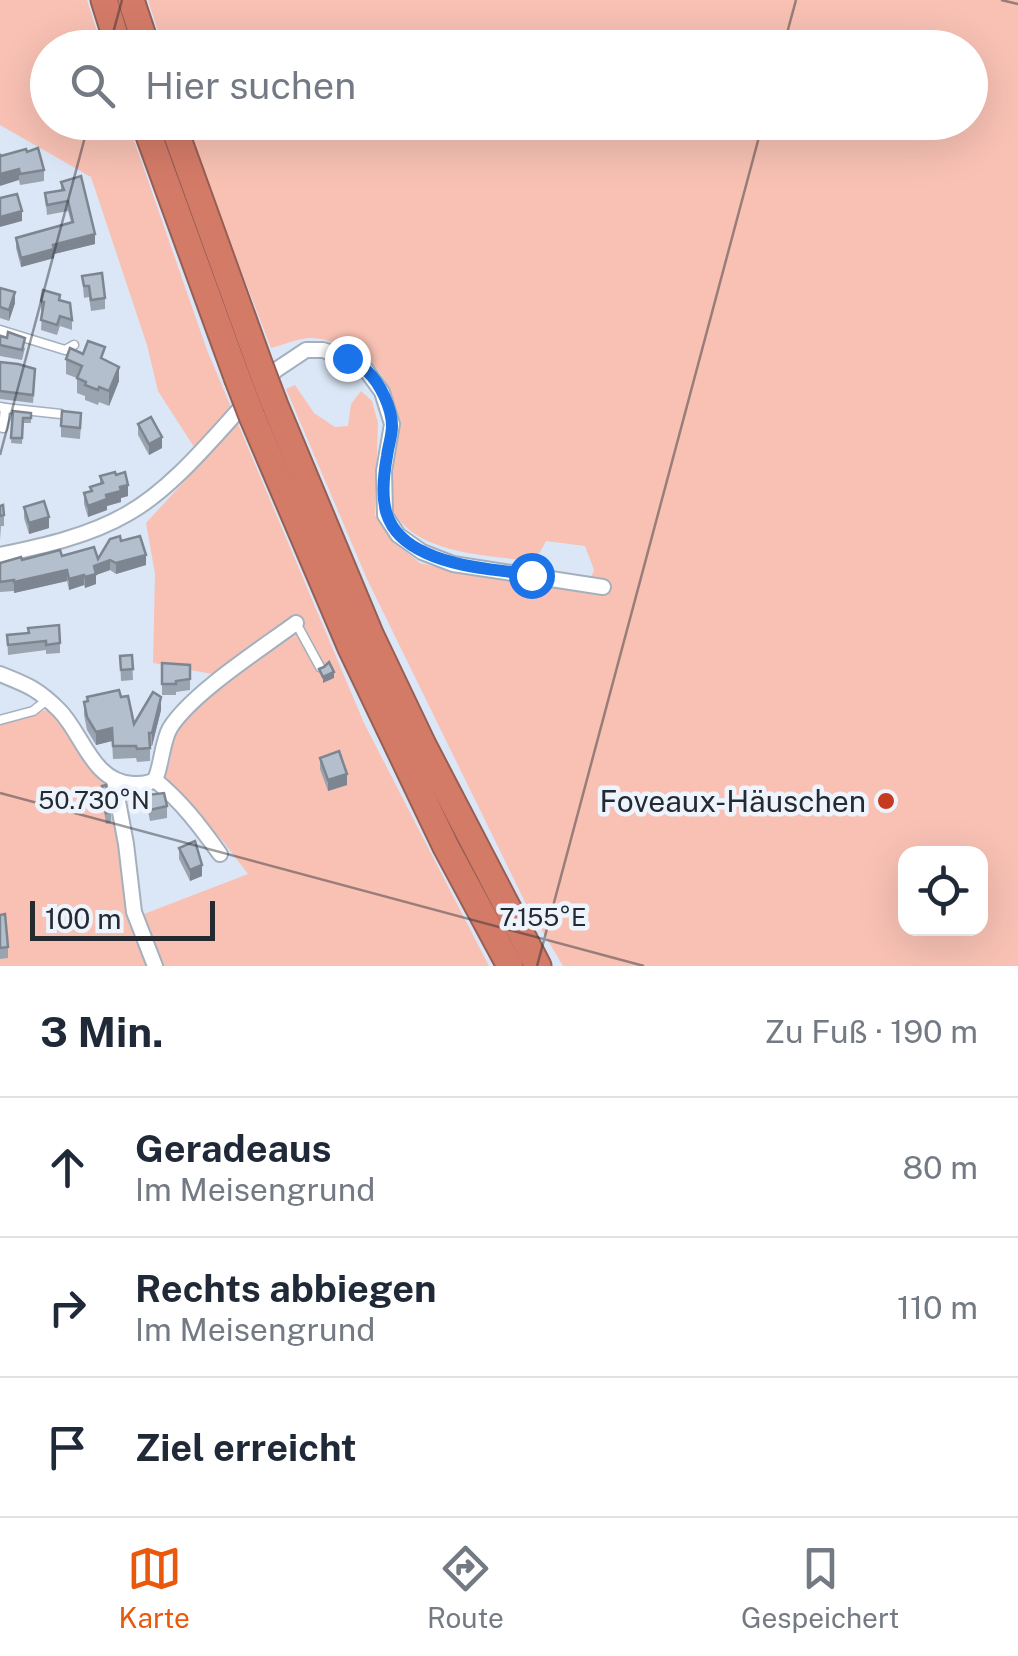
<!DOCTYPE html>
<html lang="de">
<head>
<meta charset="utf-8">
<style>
  :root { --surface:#fff; --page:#f2f2f3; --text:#1f2937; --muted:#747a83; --line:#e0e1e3; --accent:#ea580c }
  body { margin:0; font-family:"Public Sans",sans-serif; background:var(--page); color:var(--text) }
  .controls { position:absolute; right:30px; bottom:30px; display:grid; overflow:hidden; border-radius:20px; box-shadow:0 10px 40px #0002 }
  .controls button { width:90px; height:90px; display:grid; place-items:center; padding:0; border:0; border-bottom:2px solid var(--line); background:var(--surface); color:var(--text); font:50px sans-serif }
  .scale { position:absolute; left:30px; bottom:25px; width:185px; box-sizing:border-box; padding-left:10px; border:5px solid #252a30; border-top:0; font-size:28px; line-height:35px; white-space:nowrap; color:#252a30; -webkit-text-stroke:8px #edf4fd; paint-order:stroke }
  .stop { position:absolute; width:30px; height:30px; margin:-22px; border:8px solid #1a73e8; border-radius:50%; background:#fff }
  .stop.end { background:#1a73e8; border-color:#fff; box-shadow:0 2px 10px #0008 }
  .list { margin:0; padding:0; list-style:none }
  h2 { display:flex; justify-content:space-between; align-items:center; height:130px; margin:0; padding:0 40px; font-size:42px }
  h2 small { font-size:32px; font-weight:400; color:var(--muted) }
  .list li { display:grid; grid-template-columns:65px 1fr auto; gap:30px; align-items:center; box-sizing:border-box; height:140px; padding:0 40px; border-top:2px solid var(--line) }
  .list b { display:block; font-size:38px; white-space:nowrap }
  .list p { margin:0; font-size:32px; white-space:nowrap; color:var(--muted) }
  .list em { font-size:32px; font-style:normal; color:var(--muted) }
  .icon { flex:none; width:55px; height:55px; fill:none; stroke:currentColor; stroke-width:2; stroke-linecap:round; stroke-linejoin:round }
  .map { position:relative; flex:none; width:1018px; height:966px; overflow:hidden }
  .search { position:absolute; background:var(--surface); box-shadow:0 10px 40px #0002; left:30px; right:30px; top:30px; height:110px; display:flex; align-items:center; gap:25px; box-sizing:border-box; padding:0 35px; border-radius:55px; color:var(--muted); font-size:38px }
  .sheet { height:550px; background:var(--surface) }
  nav { display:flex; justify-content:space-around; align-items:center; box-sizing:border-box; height:140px; border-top:2px solid var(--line); background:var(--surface); font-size:28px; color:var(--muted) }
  nav a { display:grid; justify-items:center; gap:5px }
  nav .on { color:var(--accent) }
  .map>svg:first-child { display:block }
  .green { fill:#f8c1b4; fill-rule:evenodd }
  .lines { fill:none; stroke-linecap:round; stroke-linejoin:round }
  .service-casing { stroke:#a4b0be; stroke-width:11 }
  .minor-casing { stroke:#a4b0be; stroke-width:18 }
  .motorway-casing { stroke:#975f54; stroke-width:29 }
  .service { stroke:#fff; stroke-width:8 }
  .minor { stroke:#fff; stroke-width:14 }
  .motorway { stroke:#d47b68; stroke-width:25 }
  .motorway-bridge-casing { stroke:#975f54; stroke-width:29; stroke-linecap:butt }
  .motorway-bridge { stroke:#d47b68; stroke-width:25 }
  .wall { fill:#9aa4b0 }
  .shaded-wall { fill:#7d8690 }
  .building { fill:#b3bfcd; stroke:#7d8690; stroke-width:2.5 }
  .route { stroke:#1a73e8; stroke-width:12 }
  .ticks { fill:none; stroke:#252a30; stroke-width:2.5; stroke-opacity:0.45 }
  .poi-dot { fill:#c63b1f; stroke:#edf4fd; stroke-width:4 }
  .labels { text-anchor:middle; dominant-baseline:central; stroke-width:9; stroke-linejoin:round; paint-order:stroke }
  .poi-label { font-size:30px; fill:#252a30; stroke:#edf4fd; text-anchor:end }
  .ticks-label { font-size:25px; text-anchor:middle; fill:#252a30; stroke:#edf4fd; stroke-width:9; stroke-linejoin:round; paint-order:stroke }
</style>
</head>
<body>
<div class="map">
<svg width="1018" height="966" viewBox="0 0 1018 966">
  <rect width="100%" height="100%" fill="#dbe7f6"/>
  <g class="green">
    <path d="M0,0H87L102,47L48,48V122L128,123L207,350L364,723L489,966H163L144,914L248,874L222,840L162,782L170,762L173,735L198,705L228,677L153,663L155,574L146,523L203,461L158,391L147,345L91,177L0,125Z"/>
    <path d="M148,0H1018V966H563L525,902L367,579L286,389L295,385L314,413L335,427L348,426L351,404L361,391L372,401L378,423L375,515L395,543L420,563L461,572L585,591L594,570L585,546L546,541L535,561C496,557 430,554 403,524C399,520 392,510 391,504C389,495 392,483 393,473C397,427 404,384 360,355C347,347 325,337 309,338C297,339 283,345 271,348L212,195L188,123L970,122V48L163,47ZM906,854H980V928H906Z"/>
    <path d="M50,709L91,766L107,780L116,822L130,916L147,966H0V722Z"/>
  </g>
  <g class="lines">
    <defs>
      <g id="service">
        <path d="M0,330L65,350L74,345"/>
        <path d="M0,407L5,408L3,428"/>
        <path d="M5,408L61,414"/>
        <path d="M296,623L320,667"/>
        <path d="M0,720L33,711L47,700"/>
      </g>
      <g id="minor">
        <path d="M265,382L276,370L306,350H323L347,358L366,370L382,392L392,424L384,471L385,515L398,535L422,552L453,564L603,587"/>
        <path d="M0,555C43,546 89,536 127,514C172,489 212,439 247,401"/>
        <path d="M0,674C27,685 37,688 59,710C83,734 92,782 133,784C142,784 147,784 155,780C181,801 200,826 220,854"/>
        <path d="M114,780L126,844L134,912L155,966"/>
        <path d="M155,780C162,764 162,742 170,728C192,693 261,649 296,623"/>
      </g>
      <g id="motorway">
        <path d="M104,0L119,48"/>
        <path d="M131,0L147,48"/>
        <path d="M144,122L237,377"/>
        <path d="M172,122L260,366"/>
        <path d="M274,403L371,636L423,745L538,966"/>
        <path d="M252,416L351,648L446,847L510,966"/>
      </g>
    </defs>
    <use href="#service" class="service-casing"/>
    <use href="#minor" class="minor-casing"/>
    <use href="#motorway" class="motorway-casing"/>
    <use href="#service" class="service"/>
    <use href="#minor" class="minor"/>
    <use href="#motorway" class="motorway"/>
    <defs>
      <g id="motorway-bridge">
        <path d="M260,366L274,403"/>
        <path d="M237,377L252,416"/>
      </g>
    </defs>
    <use href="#motorway-bridge" class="motorway-bridge-casing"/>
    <use href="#motorway-bridge" class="motorway-bridge"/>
  </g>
  <g class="wall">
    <path d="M27,152L44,170V181L20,185L19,180L1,156Z"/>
    <path d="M61,182L95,244L54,254V258L21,267L16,248V238L71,222L68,211L47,215L45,193L61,191Z"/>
    <path d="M82,276L105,298V309L91,311L89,297L84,298Z"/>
    <path d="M0,288L15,303L9,321L0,318Z"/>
    <path d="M60,300L72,320V330L60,326L57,335L41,330L42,311H41V301Z"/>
    <path d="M0,336L25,348L22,360L0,356Z"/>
    <path d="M83,354L105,360L119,381L109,406L99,402L98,405L85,400V396L77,393V378L66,374V359Z"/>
    <path d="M0,362L35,378L33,403L0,399Z"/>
    <path d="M13,411L31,413V423H23L22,444L11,443Z"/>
    <path d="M81,424L80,439L61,437V426Z"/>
    <path d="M138,424L162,448L149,455L138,435Z"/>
    <path d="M100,476L128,496L121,498V502L107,506V510L88,517L84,504V493L90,491V487L100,484Z"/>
    <path d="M0,506L4,515V526H1L0,540Z"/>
    <path d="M24,507L49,528L29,534L24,518Z"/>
    <path d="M121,541L146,565L116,574L110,570L96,575V584L85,588L84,585L69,590L67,581L14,593V591L0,592V563L62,556L98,559Z"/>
    <path d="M7,635L60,643V653L46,654V650L8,655Z"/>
    <path d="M132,655L133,680L121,681L120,656Z"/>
    <path d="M162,663L190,665V690L176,692V695H162Z"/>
    <path d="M121,697L134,724L161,710L152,746H150V761L137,762L136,758L113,759L112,741L96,745L87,730L84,715V702Z"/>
    <path d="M320,758L347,785L328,791L320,769Z"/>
    <path d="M102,786L111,812V823L106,824L102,797Z"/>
    <path d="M147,795L167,806V818L150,821L147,806Z"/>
    <path d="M179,848L202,876L190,881L179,859Z"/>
    <path d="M0,915L8,947V958L0,959Z"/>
  </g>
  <g class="shaded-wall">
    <path d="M19,169V180L0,186V174Z"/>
    <path d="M22,211V221L0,227V217Z"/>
    <path d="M95,234V244L54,254V258L21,267V258L53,245Z"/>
    <path d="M15,292V303L9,321V310Z"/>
    <path d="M119,367V381L109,406V391Z"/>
    <path d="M162,437V448L149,455V444Z"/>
    <path d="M128,485V496L121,498V502L107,506V510L88,517V506L120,487Z"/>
    <path d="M49,517V528L29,534V523Z"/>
    <path d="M146,555V565L116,574V563Z"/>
    <path d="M110,560V570L96,575V584L85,588V577L94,566Z"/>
    <path d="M67,570V581L14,593V582Z"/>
    <path d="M84,575V585L69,590V579Z"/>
    <path d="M334,672V678L323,683V677Z"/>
    <path d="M161,697V710L152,746V733Z"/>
    <path d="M112,728V741L96,745V732Z"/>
    <path d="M347,774V785L328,791V780Z"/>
    <path d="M202,865V876L190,881V870Z"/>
  </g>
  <g class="building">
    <path d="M38,148L44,170L20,174L19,169L0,174V154L1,156L26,149L27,152Z"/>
    <path d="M81,176L95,234L53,245L54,249L21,258L16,238L73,222L68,201L47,205L45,193L64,190L61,182Z"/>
    <path d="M17,194L22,211L0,217V198Z"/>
    <path d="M102,273L105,298L91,300L89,286H84L82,276Z"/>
    <path d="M0,288L15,292L9,310L0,307Z"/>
    <path d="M43,290L60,295L59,300L70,303L72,320L60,316L57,325L41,320L44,302L41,301Z"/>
    <path d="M8,332L25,338L22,350L0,345V336L7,338Z"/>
    <path d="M88,341L105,347L101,358L119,367L109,391L99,387L98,390L85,385L86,382L77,378L82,366L66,359L70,348L83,354Z"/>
    <path d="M0,362L18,364L35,369L33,395L0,391Z"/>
    <path d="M13,411L31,413V418H23L22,438H11Z"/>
    <path d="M62,411L81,413L80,428L61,426Z"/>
    <path d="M151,417L162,437L149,444L138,424Z"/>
    <path d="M115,472L116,475L125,472L128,485L120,487L121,491L106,495L107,499L88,506L84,493L92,491L90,487L103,483L100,476Z"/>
    <path d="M44,501L49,517L29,523L24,507Z"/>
    <path d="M3,505L4,515L0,516V506Z"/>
    <path d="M120,536L121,541L140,536L146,555L116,563L110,560L94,566L96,574L85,577L84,575L69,579L67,570L14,582V580L0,582V563L21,557L22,560L60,550L62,556L94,547L98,559L110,539Z"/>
    <path d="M59,625L60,643L46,645V641L8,645L7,635L29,633L28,628Z"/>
    <path d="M132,655L133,669L121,670L120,656Z"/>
    <path d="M329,662L334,672L323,677L319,669L324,667Z"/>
    <path d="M162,663L190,665V679L176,681V684H162Z"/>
    <path d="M119,690L121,697L128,696L134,724L153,692L161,697L152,733H149L150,748L137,749L136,746H113L112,728L96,732L87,717L84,702L88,701L87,697Z"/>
    <path d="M339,751L347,774L328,780L320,758Z"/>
    <path d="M106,785L111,812L106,813L102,786Z"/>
    <path d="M164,793L167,806L150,810L147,795Z"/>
    <path d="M195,841L202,865L190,870L179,848Z"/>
    <path d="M5,914L8,947L0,948V915Z"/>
  </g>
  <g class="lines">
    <path class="route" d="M347,358C353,362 362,366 367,371C380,383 392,408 392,426C392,436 388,447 387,456C379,500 381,533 426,553C458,568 496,569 531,575"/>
  </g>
  <path class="ticks" d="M1001,0L1018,4M109,48L122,0M783,48L796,0M0,455L89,122M0,793L644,966M537,966L763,122"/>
  <circle class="poi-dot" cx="886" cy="801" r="10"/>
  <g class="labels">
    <g class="poi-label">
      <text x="866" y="801">Foveaux-Häuschen</text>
    </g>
  </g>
  <g class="ticks-label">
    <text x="94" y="809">50.730°N</text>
    <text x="543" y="926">7.155°E</text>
  </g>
</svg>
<div class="controls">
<button><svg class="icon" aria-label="locate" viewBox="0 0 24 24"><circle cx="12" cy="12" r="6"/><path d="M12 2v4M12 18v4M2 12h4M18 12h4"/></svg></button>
</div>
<div class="scale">100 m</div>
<div class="stop" style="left:531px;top:575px"></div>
<div class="stop end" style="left:347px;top:358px"></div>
<div class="search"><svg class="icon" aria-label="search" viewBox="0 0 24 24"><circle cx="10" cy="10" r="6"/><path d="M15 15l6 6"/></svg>Hier suchen</div>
</div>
<section class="sheet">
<h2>3 Min.<small>Zu Fuß · 190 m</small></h2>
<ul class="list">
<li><svg class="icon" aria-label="ahead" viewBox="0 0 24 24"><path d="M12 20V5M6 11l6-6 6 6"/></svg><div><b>Geradeaus</b><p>Im Meisengrund</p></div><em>80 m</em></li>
<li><svg class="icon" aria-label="right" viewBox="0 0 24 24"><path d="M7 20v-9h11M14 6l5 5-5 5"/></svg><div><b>Rechts abbiegen</b><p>Im Meisengrund</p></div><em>110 m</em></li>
<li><svg class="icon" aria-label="arrive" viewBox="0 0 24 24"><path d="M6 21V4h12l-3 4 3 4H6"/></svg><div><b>Ziel erreicht</b></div></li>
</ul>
</section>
<nav>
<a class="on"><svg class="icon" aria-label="map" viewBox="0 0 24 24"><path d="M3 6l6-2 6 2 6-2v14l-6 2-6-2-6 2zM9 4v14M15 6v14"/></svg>Karte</a>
<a><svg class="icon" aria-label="directions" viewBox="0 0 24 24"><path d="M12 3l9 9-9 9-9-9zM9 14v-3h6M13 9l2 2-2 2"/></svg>Route</a>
<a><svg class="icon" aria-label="saved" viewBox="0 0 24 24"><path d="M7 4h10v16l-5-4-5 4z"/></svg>Gespeichert</a>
</nav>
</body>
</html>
